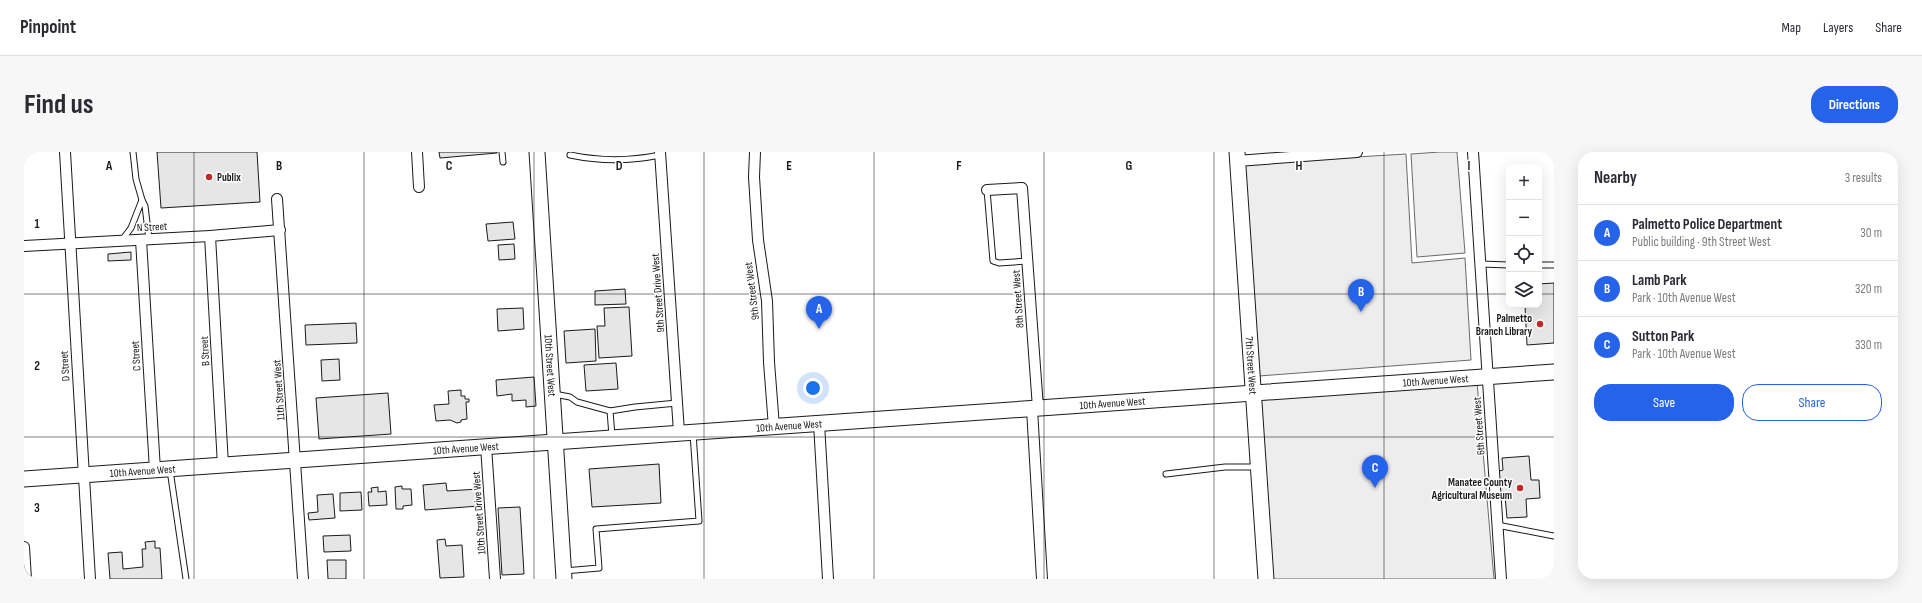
<!DOCTYPE html>
<html lang="en">
<head>
<meta charset="utf-8">
<style>
  :root { --surface:#fff; --page:#f7f7f7; --text:#2b2b33; --muted:#7c7c81; --line:#e1e1e2; --accent:#2563eb }
  body { margin:0; font-family:"Sofia Sans Condensed",sans-serif; background:var(--page); color:var(--text) }
  .controls { position:absolute; right:12px; top:12px; display:grid; overflow:hidden; border-radius:8px; box-shadow:0 4px 16px #0002 }
  .controls button { width:36px; height:36px; display:grid; place-items:center; padding:0; border:0; border-bottom:1px solid var(--line); background:var(--surface); color:var(--text); font:20px sans-serif }
  .you { position:absolute; left:789px; top:236px; width:14px; height:14px; margin:-10px; border:3px solid #fff; border-radius:50%; background:#1a73e8; box-shadow:0 0 0 6px #1a73e833 }
  .badge { display:grid; place-items:center; width:26px; height:26px; border-radius:50%; background:var(--accent); color:#fff; font-size:13px; font-weight:700 }
  .pin { position:absolute; translate:-50% -33px; filter:drop-shadow(0 1px 2px #0008) }
  .pin::after { content:''; position:absolute; top:21px; width:14px; height:12px; background:inherit; clip-path:polygon(0 0,100% 0,50% 100%) }
  .list { margin:0; padding:0; list-style:none }
  h2 { display:flex; justify-content:space-between; align-items:center; height:52px; margin:0; padding:0 16px; font-size:17px }
  h2 small { font-size:13px; font-weight:400; color:var(--muted) }
  .list li { display:grid; grid-template-columns:26px 1fr auto; gap:12px; align-items:center; box-sizing:border-box; height:56px; padding:0 16px; border-top:1px solid var(--line) }
  .list b { display:block; font-size:15px; white-space:nowrap }
  .list p { margin:0; font-size:13px; white-space:nowrap; color:var(--muted) }
  .list em { font-size:13px; font-style:normal; color:var(--muted) }
  .actions { display:flex; gap:8px; padding:12px 16px }
  .actions a { flex:1; padding:9px 0; border:1px solid var(--accent); border-radius:16px; text-align:center; font-size:14px; color:var(--accent) }
  .actions .main { background:var(--accent); color:#fff }
  .icon { flex:none; width:22px; height:22px; fill:none; stroke:currentColor; stroke-width:2; stroke-linecap:round; stroke-linejoin:round }
  .map { position:relative; flex:none; width:1530px; height:427px; overflow:hidden; border-radius:16px }
  header { display:flex; align-items:center; gap:24px; box-sizing:border-box; height:56px; padding:0 20px; background:var(--surface); border-bottom:1px solid var(--line) }
  header strong { font-size:19px }
  nav { display:flex; gap:22px; margin-inline-start:auto; font-size:14px }
  .intro { display:flex; align-items:center; justify-content:space-between; box-sizing:border-box; height:96px; padding:0 24px }
  h1 { margin:0; font-size:28px }
  .button { padding:10px 18px; border-radius:16px; background:var(--accent); color:#fff; font-size:14px; font-weight:700 }
  main { display:flex; gap:24px; padding:0 24px }
  aside { flex:1; background:var(--surface); border-radius:16px; box-shadow:0 4px 16px #0002 }
  .map>svg:first-child { display:block }
  .green { fill:#ededed; stroke:#6a6a6a }
  .building { fill:#e6e6e6; stroke:#1a1a1a }
  .lines { fill:none; stroke-linecap:round; stroke-linejoin:round }
  .lane-casing { stroke:#1a1a1a; stroke-width:7 }
  .street-casing { stroke:#1a1a1a; stroke-width:12 }
  .secondary-casing { stroke:#1a1a1a; stroke-width:17 }
  .lane { stroke:#fff; stroke-width:5 }
  .street { stroke:#fff; stroke-width:10 }
  .secondary { stroke:#fff; stroke-width:15 }
  .grid { fill:none; stroke:#1a1a1a; stroke-width:1; stroke-opacity:0.55 }
  .poi-dot { fill:#c62828; stroke:#fff; stroke-width:1.5 }
  .labels { text-anchor:middle; dominant-baseline:central; stroke-width:3; stroke-linejoin:round; paint-order:stroke }
  .poi-label { font-size:11px; font-weight:bold; fill:#1a1a1a; stroke:#fff; text-anchor:end }
  .street-label { font-size:11px; fill:#1a1a1a; stroke:#fff }
  .grid-label { font-size:13px; text-anchor:middle; font-weight:bold; fill:#1a1a1a; stroke:#fff; stroke-width:3; stroke-linejoin:round; paint-order:stroke }
</style>
</head>
<body>
<header>
<strong>Pinpoint</strong>
<nav><a>Map</a><a>Layers</a><a>Share</a></nav>
</header>
<div class="intro"><h1>Find us</h1><a class="button">Directions</a></div>
<main>
<div class="map">
<svg width="1530" height="427" viewBox="0 0 1530 427">
  <rect width="100%" height="100%" fill="#fff"/>
  <g class="green">
    <path d="M1416,0H1433L1441,101L1393,105L1387,2Z"/>
    <path d="M1382,2L1388,111L1441,106L1447,208L1235,224L1217,12Z"/>
    <path d="M1453,230L1470,427H1246L1233,244Z"/>
  </g>
  <g class="building">
    <path d="M133,0H233L236,50L137,56Z"/>
    <path d="M415,0H473V1L416,6Z"/>
    <path d="M489,70L491,87L464,89L462,72Z"/>
    <path d="M490,92L491,107L475,108L474,93Z"/>
    <path d="M107,100V108L84,109V102Z"/>
    <path d="M1530,131V191L1503,193L1501,153H1515V132Z"/>
    <path d="M601,137L602,152L571,153V139Z"/>
    <path d="M605,155L608,204L575,206L573,174H581L580,156Z"/>
    <path d="M499,156L500,177L474,179L473,157Z"/>
    <path d="M332,171L333,191L282,193L281,173Z"/>
    <path d="M571,177L572,209L542,211L540,179Z"/>
    <path d="M315,207L316,228L298,229L297,208Z"/>
    <path d="M592,211L594,237L562,239L560,213Z"/>
    <path d="M510,225L512,254L502,255V248L488,249V242L473,244L472,228Z"/>
    <path d="M437,238V244H441V247H445V250H442L443,267L437,268V270L433,271L426,268L412,269L410,253L425,252L424,239Z"/>
    <path d="M364,241L367,282L295,287L292,246Z"/>
    <path d="M1505,304L1507,328H1515L1516,346L1502,347L1503,365L1483,366L1481,344H1477L1475,319L1479,318L1478,306Z"/>
    <path d="M635,312L637,351L568,355L565,317Z"/>
    <path d="M422,331L423,339L454,337L455,354L401,358L399,333Z"/>
    <path d="M378,334V337H387L388,353L379,354V357H372L371,335Z"/>
    <path d="M354,335V340L362,339L363,353L345,354L344,340H348L347,336Z"/>
    <path d="M337,340L338,358L316,359V341Z"/>
    <path d="M309,342L311,366L285,368L284,361L294,360L293,343Z"/>
    <path d="M496,355L500,422L478,423L474,356Z"/>
    <path d="M326,383L327,399L300,400L299,384Z"/>
    <path d="M421,387L422,394L438,393L440,425L416,426L413,388Z"/>
    <path d="M131,389V396H136L138,427H86L84,401L98,400L99,417L119,415L118,397H122L121,390Z"/>
    <path d="M303,408H322V427H304Z"/>
  </g>
  <g class="lines">
    <defs>
      <g id="lane">
        <path d="M109,0L112,27L118,48"/>
        <path d="M478,0L479,10"/>
        <path d="M546,3C575,9 607,9 636,3"/>
        <path d="M963,38L969,109L975,111L1003,109"/>
        <path d="M98,88L107,76L118,48L121,54L125,87"/>
        <path d="M1456,112L1485,113"/>
        <path d="M1515,113H1530"/>
        <path d="M530,242L546,245L553,250L586,259L588,284"/>
        <path d="M586,259L611,255L653,251"/>
        <path d="M146,318L162,427"/>
        <path d="M1142,322L1201,315H1233"/>
        <path d="M1473,373L1530,384"/>
        <path d="M540,419L575,416L572,377L675,369L669,281"/>
      </g>
      <g id="street">
        <path d="M41,0L66,427"/>
        <path d="M393,0L395,35"/>
        <path d="M636,0L655,280"/>
        <path d="M731,0L730,25L734,88L743,149L745,210L750,275"/>
        <path d="M1449,0L1477,427"/>
        <path d="M1213,9L1333,0"/>
        <path d="M963,38L998,36L1014,256"/>
        <path d="M253,47L279,427"/>
        <path d="M186,84L199,313"/>
        <path d="M117,88L131,318"/>
        <path d="M0,94L186,84L256,78"/>
        <path d="M1008,257L1018,427"/>
        <path d="M795,271L804,427"/>
        <path d="M462,294L471,427"/>
        <path d="M0,395L2,427"/>
      </g>
      <g id="secondary">
        <path id="s1" d="M513,0L540,427"/>
        <path id="s2" d="M1213,0L1242,427"/>
        <path id="s3" d="M0,327L1530,220"/>
      </g>
    </defs>
    <use href="#lane" class="lane-casing"/>
    <use href="#street" class="street-casing"/>
    <use href="#secondary" class="secondary-casing"/>
    <use href="#lane" class="lane"/>
    <use href="#street" class="street"/>
    <use href="#secondary" class="secondary"/>
  </g>
  <path class="grid" d="M170,0V427M340,0V427M510,0V427M680,0V427M850,0V427M1020,0V427M1190,0V427M1360,0V427M0,142H1485M1515,142H1530M0,285H1530"/>
  <g class="poi-dot">
    <circle cx="185" cy="25" r="4"/>
    <circle cx="1516" cy="172" r="4"/>
    <circle cx="1496" cy="336" r="4"/>
  </g>
  <g class="labels">
    <g class="poi-label">
      <text x="193" y="25" text-anchor="start">Publix</text>
      <text x="1508" y="166">Palmetto<tspan x="1508" dy="13">Branch Library</tspan></text>
      <text x="1488" y="330">Manatee County<tspan x="1488" dy="13">Agricultural Museum</tspan></text>
    </g>
    <g class="street-label">
      <text transform="translate(128 75) rotate(-3)">N Street</text>
      <text transform="translate(728 139) rotate(-97)">9th Street West</text>
      <text transform="translate(634 141) rotate(-94)">9th Street Drive West</text>
      <text transform="translate(994 147) rotate(-94)">8th Street West</text>
      <text transform="translate(181 199) rotate(-93)">B Street</text>
      <text transform="translate(112 204) rotate(-94)">C Street</text>
      <text transform="translate(41 214) rotate(-94)">D Street</text>
      <text stroke="none"><textPath href="#s1" startOffset="214">10th Street West</textPath></text>
      <text stroke="none"><textPath href="#s2" startOffset="214">7th Street West</textPath></text>
      <text stroke="none"><textPath href="#s3" startOffset="1415">10th Avenue West</textPath></text>
      <text transform="translate(255 238) rotate(-94)">11th Street West</text>
      <text stroke="none"><textPath href="#s3" startOffset="1091">10th Avenue West</textPath></text>
      <text stroke="none"><textPath href="#s3" startOffset="767">10th Avenue West</textPath></text>
      <text transform="translate(1455 274) rotate(-94)">6th Street West</text>
      <text stroke="none"><textPath href="#s3" startOffset="443">10th Avenue West</textPath></text>
      <text stroke="none"><textPath href="#s3" startOffset="119">10th Avenue West</textPath></text>
      <text transform="translate(455 361) rotate(-94)">10th Street Drive West</text>
    </g>
  </g>
  <g class="grid-label">
    <text x="85" y="18">A</text>
    <text x="255" y="18">B</text>
    <text x="425" y="18">C</text>
    <text x="595" y="18">D</text>
    <text x="765" y="18">E</text>
    <text x="935" y="18">F</text>
    <text x="1105" y="18">G</text>
    <text x="1275" y="18">H</text>
    <text x="1445" y="18">I</text>
    <text x="13" y="76">1</text>
    <text x="13" y="218">2</text>
    <text x="13" y="360">3</text>
  </g>
</svg>
<div class="controls">
<button>+</button>
<button>−</button>
<button><svg class="icon" aria-label="locate" viewBox="0 0 24 24"><circle cx="12" cy="12" r="6"/><path d="M12 2v4M12 18v4M2 12h4M18 12h4"/></svg></button>
<button><svg class="icon" aria-label="layers" viewBox="0 0 24 24"><path d="M12 4l9 5-9 5-9-5zM3 14l9 5 9-5"/></svg></button>
</div>
<div class="you"></div>
<div class="pin badge" style="left:795px;top:177px">A</div>
<div class="pin badge" style="left:1337px;top:160px">B</div>
<div class="pin badge" style="left:1351px;top:336px">C</div>
</div>
<aside>
<h2>Nearby<small>3 results</small></h2>
<ul class="list">
<li><span class="badge">A</span><div><b>Palmetto Police Department</b><p>Public building · 9th Street West</p></div><em>30 m</em></li>
<li><span class="badge">B</span><div><b>Lamb Park</b><p>Park · 10th Avenue West</p></div><em>320 m</em></li>
<li><span class="badge">C</span><div><b>Sutton Park</b><p>Park · 10th Avenue West</p></div><em>330 m</em></li>
</ul>
<div class="actions"><a class="main">Save</a><a>Share</a></div>
</aside>
</main>
</body>
</html>
